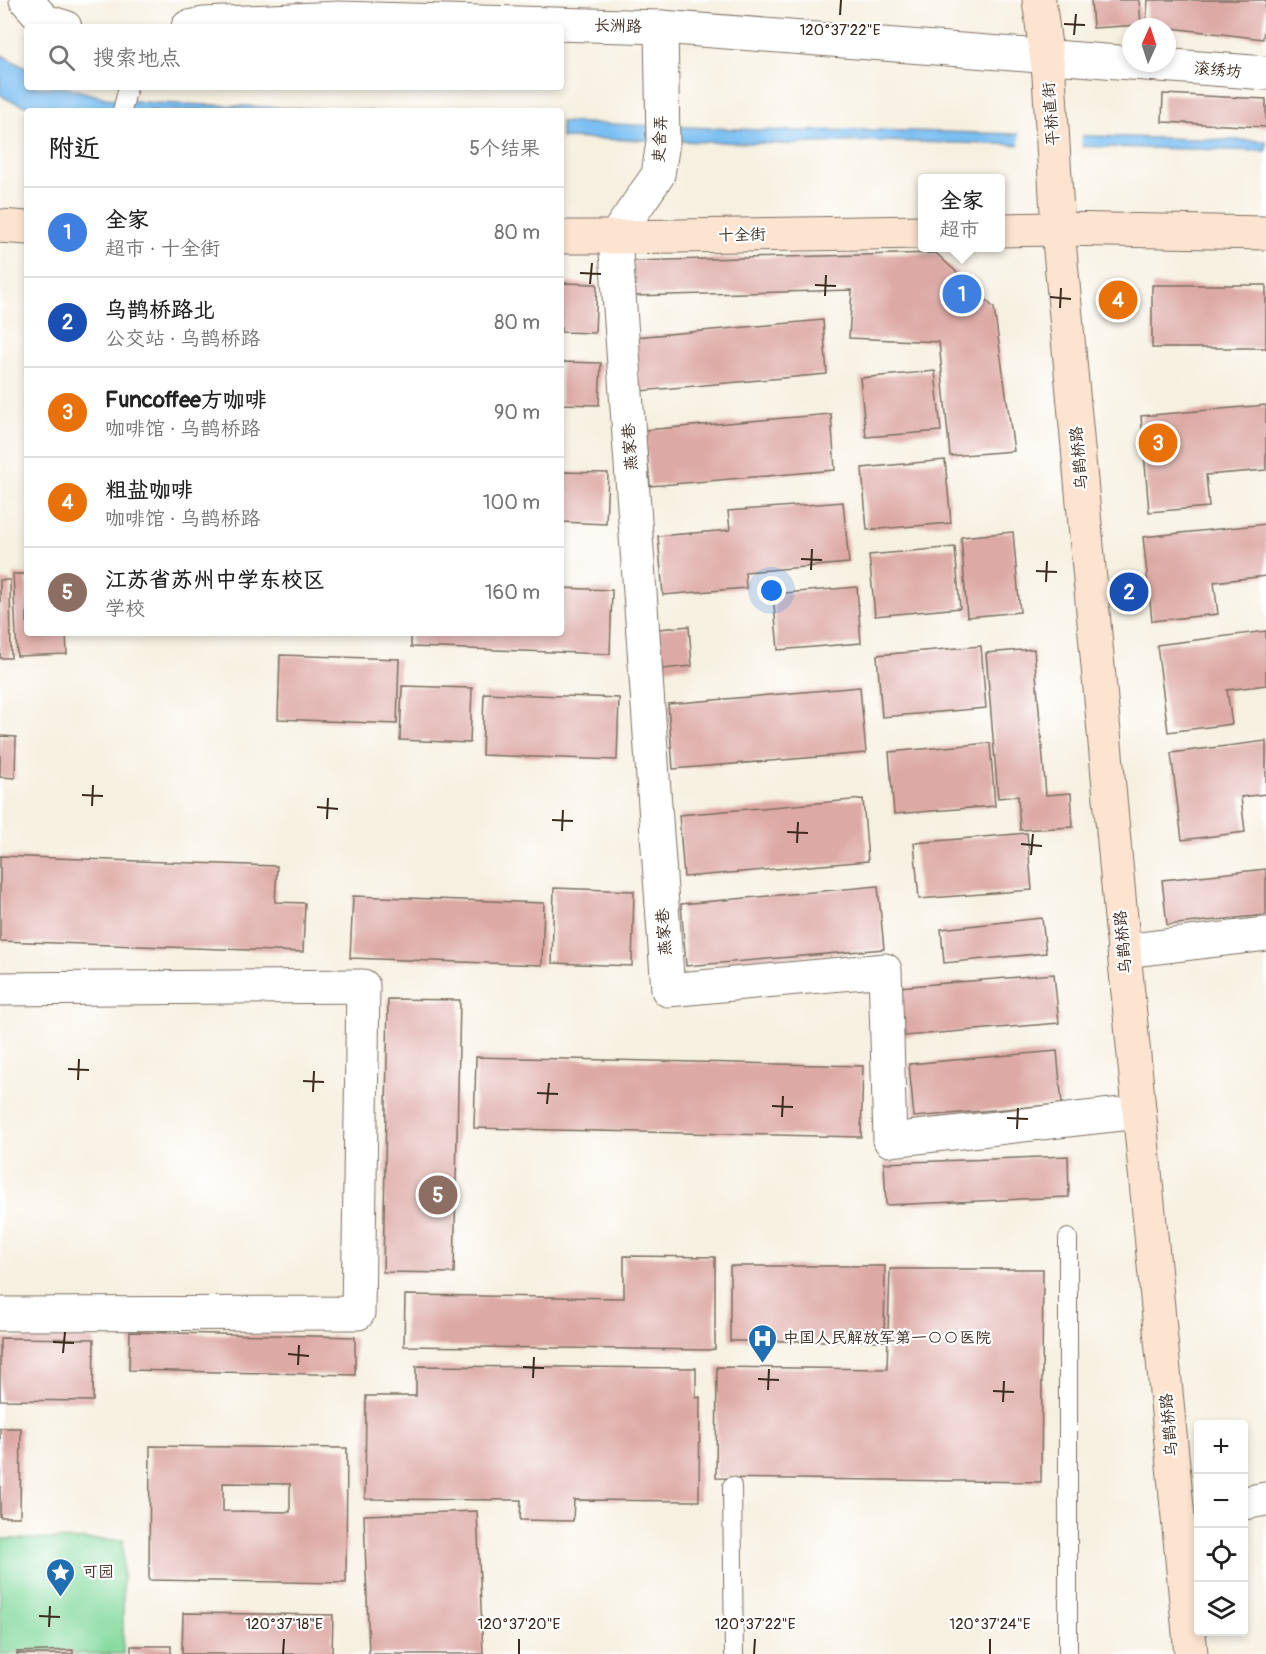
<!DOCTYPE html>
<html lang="zh">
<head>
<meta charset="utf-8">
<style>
  :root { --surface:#fff; --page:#f2f2f2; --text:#222; --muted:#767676; --line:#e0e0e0; --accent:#111827 }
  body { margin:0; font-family:Pangolin,"LXGW WenKai TC",sans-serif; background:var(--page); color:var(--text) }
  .controls { position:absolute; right:18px; bottom:18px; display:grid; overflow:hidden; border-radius:6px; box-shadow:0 3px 9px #0003 }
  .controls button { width:54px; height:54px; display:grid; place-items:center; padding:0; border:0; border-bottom:2px solid var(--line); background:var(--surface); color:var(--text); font:30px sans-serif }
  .compass { position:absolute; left:1122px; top:18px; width:54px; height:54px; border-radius:50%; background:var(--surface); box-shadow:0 3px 9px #0003; rotate:3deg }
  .you { position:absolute; left:772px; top:591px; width:21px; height:21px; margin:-15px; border:4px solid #fff; border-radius:50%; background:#1a73e8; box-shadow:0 0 0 9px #1a73e833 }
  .badge { display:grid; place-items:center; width:39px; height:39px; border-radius:50%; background:var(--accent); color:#fff; font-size:20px; font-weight:700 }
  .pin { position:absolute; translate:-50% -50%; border:3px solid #fff; box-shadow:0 2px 6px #0006 }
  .popup { position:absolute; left:918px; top:174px; width:87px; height:78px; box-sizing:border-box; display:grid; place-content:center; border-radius:6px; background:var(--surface); filter:drop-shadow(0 2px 4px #0005); font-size:20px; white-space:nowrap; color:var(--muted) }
  .popup b { font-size:22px; color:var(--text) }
  .popup::after { content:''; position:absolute; left:50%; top:100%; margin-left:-12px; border:12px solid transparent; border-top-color:var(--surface) }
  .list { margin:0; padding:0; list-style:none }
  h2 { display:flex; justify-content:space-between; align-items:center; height:78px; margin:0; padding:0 24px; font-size:26px }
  h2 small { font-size:20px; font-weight:400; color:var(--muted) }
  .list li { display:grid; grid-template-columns:39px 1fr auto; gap:18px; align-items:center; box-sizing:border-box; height:90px; padding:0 24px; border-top:2px solid var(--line) }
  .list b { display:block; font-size:22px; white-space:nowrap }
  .list p { margin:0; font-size:20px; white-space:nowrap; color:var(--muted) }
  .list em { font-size:20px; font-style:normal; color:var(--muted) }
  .icon { flex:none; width:33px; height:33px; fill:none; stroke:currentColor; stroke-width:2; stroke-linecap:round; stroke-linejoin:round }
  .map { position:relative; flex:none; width:1266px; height:1654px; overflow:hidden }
  .search { position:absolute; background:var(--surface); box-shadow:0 3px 9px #0003; left:24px; top:24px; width:540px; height:66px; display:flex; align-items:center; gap:15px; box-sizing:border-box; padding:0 21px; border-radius:6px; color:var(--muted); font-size:22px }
  .panel { position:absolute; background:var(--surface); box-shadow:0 3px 9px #0003; left:24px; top:108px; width:540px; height:528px; border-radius:6px }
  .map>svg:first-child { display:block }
  .green { fill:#82d99c; stroke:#5e825d; stroke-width:1.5 }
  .water { fill:#7bbff2; stroke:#5b7488; stroke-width:1.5 }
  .pier { fill:#f6f0e0 }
  .building { fill:#dda9a4; fill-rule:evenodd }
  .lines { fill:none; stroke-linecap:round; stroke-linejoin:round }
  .lane-casing { stroke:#7c6f62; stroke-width:20 }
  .street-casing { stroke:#7c6f62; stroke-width:35 }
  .secondary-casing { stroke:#7c6f62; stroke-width:35 }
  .lane { stroke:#fff; stroke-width:18 }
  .street { stroke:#fff; stroke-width:33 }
  .secondary { stroke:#fde4d1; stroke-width:33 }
  .ticks { fill:none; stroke:#3b2a1e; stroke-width:2 }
  .labels { text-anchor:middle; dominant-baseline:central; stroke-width:4.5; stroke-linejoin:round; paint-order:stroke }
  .street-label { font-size:16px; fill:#3b2a1e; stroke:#fff }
  .poi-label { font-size:16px; fill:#3b2a1e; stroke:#fff; text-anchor:start }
  .ticks-label { font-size:15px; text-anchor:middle; fill:#3b2a1e; stroke:#fff; stroke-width:4.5; stroke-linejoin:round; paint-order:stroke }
</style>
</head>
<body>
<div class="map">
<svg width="1266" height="1654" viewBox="0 0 1266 1654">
  <rect width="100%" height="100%" fill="#fff"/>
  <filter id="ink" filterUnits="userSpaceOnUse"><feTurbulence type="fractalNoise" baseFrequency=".0167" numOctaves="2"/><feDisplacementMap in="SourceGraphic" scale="12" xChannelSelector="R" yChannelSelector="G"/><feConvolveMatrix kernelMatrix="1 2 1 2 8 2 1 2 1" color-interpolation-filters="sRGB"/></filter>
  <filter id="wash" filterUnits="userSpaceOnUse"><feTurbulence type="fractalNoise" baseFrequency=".008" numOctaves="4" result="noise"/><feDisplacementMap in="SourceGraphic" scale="24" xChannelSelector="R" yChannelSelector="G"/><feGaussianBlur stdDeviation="1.35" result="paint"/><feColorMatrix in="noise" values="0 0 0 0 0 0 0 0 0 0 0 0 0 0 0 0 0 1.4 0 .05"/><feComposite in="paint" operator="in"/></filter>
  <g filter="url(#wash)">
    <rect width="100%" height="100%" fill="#f6f0e0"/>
    <path class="green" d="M0,1539L123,1540V1654H0Z"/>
    <g class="water">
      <path d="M0,54L27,69V87H65L106,98L155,103L373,111H40L7,99L0,94Z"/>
      <path d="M561,122L787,131L872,130L1266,141V151L874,141L788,144L561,138Z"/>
    </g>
    <path class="pier" d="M1020,132L1082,133L1081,150L1019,148Z"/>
    <g id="blocks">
      <g class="building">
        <path d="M1091,0H1139L1141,25L1093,28Z"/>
        <path d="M1148,0H1266L1263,39L1146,25Z"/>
        <path d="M1163,94L1266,99V127L1162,122Z"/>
        <path d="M936,253L966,281L970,282V284L994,308L1014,451L950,456L939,342L849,338L852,290L633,296V261Z"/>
        <path d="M561,283L597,284L595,333L561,332Z"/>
        <rect x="1152" y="285" width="114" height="63"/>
        <path d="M823,320L827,374L640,391L635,337Z"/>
        <path d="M561,362L601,363L599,405L561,404Z"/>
        <path d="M935,371L941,431L866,437L860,378Z"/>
        <path d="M1266,405V470L1206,475L1209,507L1149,512L1141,416Z"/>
        <path d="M831,414L835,470L650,486L645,430Z"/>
        <path d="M945,460L951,523L867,530L862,468Z"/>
        <path d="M561,472L608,473L606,524L561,522Z"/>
        <path d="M843,502L849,563L745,572L746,588L663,595L658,536L730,530L728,511Z"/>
        <path d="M1266,524V576L1214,582L1218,614L1152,621L1143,537Z"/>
        <path d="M1013,532L1020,612L967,617L961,537Z"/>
        <path d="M955,547L960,608L875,616L869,555Z"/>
        <path d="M13,574H27V633H66L67,654L17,656Z"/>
        <path d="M0,580H10L11,658H0Z"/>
        <path d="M857,587L861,643L778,650L773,594Z"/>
        <path d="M561,588L612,590L610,654L411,647V633H561Z"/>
        <path d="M689,626L692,666L662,669L659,629Z"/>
        <path d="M1266,631V685L1227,690L1232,724L1168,732L1157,645Z"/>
        <path d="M981,646L986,708L882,717L877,655Z"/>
        <path d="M1034,649L1046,795L1071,793L1073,827L1020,830L1018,796L998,798L986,653Z"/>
        <path d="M280,655L399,659L397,724L278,719Z"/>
        <path d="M402,686L472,688L470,743L400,740Z"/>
        <path d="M860,687L866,753L673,769L668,704Z"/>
        <path d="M484,693L619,698L617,760L482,755Z"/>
        <path d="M0,736L16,737L15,778L0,777Z"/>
        <path d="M1266,741V794L1241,797L1245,832L1182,840L1171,753Z"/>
        <path d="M990,743L995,806L894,814L889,752Z"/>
        <path d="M863,799L868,861L684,877L679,815Z"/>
        <path d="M1027,833L1032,890L919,899L914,843Z"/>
        <path d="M0,856L277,866L275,902L305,903L303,952L0,941Z"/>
        <path d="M1266,869V915L1167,925L1162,880Z"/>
        <path d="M878,886L884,949L686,966L681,904Z"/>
        <path d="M554,888L634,891L632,966L552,963Z"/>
        <path d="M353,896L544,903L542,965L350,958Z"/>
        <path d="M1042,918L1046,953L944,963L941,929Z"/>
        <path d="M1054,974L1059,1023L904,1036L899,987Z"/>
        <path d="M388,999L460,1000L454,1273L383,1272Z"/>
        <path d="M1057,1051L1062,1104L914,1117L909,1064Z"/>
        <path d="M476,1057L863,1066L861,1137L474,1128Z"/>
        <path d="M1068,1156L1069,1197L886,1205L884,1163Z"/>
        <path d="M624,1256L715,1257V1349L708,1350L404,1346L405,1295L624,1298Z"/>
        <path d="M730,1266H885L884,1341H730Z"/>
        <path d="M890,1269H1043L1041,1482L716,1478L717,1367L887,1369Z"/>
        <path d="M130,1332L355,1337V1375L129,1370Z"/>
        <path d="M0,1338L94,1339L93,1401L0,1400Z"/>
        <path d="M416,1366L696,1368V1398L700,1397L699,1501L574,1500L573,1521L520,1520L521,1500L365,1499L366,1396H416Z"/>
        <path d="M0,1428H21L20,1517H0Z"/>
        <path d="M150,1446L347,1448L346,1583L149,1580ZM223,1483L290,1484V1512L223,1511Z"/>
        <path d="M477,1511L483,1654H369L364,1515Z"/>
        <path d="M183,1613L333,1615L332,1654H182Z"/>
        <rect x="131" y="1646" width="40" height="8"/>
        <path d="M73,1650V1654H17V1652Z"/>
      </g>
    </g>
  </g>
  <g filter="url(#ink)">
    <use href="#blocks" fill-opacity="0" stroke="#7c6f62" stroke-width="1.5"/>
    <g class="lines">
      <defs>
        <g id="lane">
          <path d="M122,111L128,87"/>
          <path d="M1068,1238V1654"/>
          <path d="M732,1486L734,1654"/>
        </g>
        <g id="street">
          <path d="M26,0L45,21L65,27"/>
          <path d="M188,27L204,24L338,18L661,27L1131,63"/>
          <path d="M661,27L663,142L658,175L615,237L668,990L885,970L890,1140L1139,1112"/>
          <path d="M1133,63L1266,73"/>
          <path d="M1124,951L1266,934"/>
          <path d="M0,989L363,986L358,1313L0,1314"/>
          <path d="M1244,1503L1266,1499"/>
        </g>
        <g id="secondary">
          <path d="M1039,0L1049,76L1058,229L1124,951L1191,1654"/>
          <path d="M0,226L27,228"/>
          <path d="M1001,230L1058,229L1266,233"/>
          <path d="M561,237H615L923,232"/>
        </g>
      </defs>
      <use href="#lane" class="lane-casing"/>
      <use href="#street" class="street-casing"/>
      <use href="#secondary" class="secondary-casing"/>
      <use href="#lane" class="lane"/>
      <use href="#street" class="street"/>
      <use href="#secondary" class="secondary"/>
    </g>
  </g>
  <path class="ticks" d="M840,15L841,0M1064,24L1085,25M1074,35L1076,14M580,273L601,274M590,284L592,263M815,285L836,286M825,296L826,275M1050,297L1071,299M1060,308L1061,288M801,559L822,560M811,570L812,549M1036,571L1057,572M1046,582L1047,561M82,795L103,796M92,806L93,785M317,807L338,809M327,819L328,798M552,820L573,821M562,831L563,810M787,832L808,833M797,843L798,822M1021,844L1042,846M1031,855L1033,834M68,1069L89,1070M78,1080L79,1059M303,1081L324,1082M313,1092L314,1071M537,1093L558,1094M547,1104L549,1083M772,1106L793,1107M782,1117L783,1096M1007,1118L1028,1119M1017,1129L1018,1108M53,1342L74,1343M63,1353L65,1332M288,1354L309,1356M298,1365L299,1345M523,1367L544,1368M533,1378L534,1357M758,1379L779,1380M768,1390L769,1369M993,1391L1014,1392M1003,1402L1004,1381M39,1616L60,1617M49,1627L50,1606M283,1654L284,1639M519,1654V1639M754,1654L755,1639M990,1654V1639"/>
  <defs>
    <symbol id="hospital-pin" viewBox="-11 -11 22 30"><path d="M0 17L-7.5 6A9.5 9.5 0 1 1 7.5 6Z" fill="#1f6fb2" stroke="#fff"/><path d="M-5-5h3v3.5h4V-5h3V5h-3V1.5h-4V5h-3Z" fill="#fff"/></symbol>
    <symbol id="sight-pin" viewBox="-11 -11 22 30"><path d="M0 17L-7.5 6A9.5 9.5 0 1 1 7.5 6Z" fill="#1f6fb2" stroke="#fff"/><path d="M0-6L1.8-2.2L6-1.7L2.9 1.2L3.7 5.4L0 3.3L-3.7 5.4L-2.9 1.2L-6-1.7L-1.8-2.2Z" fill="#fff"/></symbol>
  </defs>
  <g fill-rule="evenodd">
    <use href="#hospital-pin" x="746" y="1322" width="33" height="45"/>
    <use href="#sight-pin" x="44" y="1556" width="33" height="45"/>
  </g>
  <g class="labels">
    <g class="street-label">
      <text transform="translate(618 26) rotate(2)">长洲路</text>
      <text transform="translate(1218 70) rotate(5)">滚绣坊</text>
      <text transform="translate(1051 114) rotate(-94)">平桥直街</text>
      <text transform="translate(660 139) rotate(-87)">吏舍弄</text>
      <text transform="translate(742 235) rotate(-1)">十全街</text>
      <text transform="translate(630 447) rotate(-94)">燕家巷</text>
      <text transform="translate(1079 458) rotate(-95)">乌鹊桥路</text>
      <text transform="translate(664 932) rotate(-94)">燕家巷</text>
      <text transform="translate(1123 942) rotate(-95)">乌鹊桥路</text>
      <text transform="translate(1169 1425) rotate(-95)">乌鹊桥路</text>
    </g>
    <g class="poi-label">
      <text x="783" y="1338">中国人民解放军第一〇〇医院</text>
      <text x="82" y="1572">可园</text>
    </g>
  </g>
  <g class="ticks-label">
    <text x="840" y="35">120°37'22"E</text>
    <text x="284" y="1629">120°37'18"E</text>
    <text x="519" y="1629">120°37'20"E</text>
    <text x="755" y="1629">120°37'22"E</text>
    <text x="990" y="1629">120°37'24"E</text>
  </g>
</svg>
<div class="controls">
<button>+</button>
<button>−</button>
<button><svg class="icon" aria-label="locate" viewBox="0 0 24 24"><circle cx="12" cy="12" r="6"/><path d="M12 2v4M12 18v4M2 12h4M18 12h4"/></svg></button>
<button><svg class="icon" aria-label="layers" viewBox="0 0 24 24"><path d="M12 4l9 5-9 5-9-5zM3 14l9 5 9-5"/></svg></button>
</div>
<svg class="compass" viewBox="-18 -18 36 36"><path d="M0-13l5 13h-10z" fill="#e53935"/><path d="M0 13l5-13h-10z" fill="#767676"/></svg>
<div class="you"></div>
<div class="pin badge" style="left:962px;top:294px;background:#3f7fe0">1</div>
<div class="popup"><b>全家</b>超市</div>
<div class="pin badge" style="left:1129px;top:592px;background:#1a4fb4">2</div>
<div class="pin badge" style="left:1158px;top:443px;background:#e8710a">3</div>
<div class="pin badge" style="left:1118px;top:300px;background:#e8710a">4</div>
<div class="pin badge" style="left:438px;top:1195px;background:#8d6e63">5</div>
<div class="search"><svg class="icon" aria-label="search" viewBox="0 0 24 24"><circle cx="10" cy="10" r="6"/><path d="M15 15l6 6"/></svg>搜索地点</div>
<section class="panel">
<h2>附近<small>5个结果</small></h2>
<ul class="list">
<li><span class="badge" style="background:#3f7fe0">1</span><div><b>全家</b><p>超市 · 十全街</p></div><em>80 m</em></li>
<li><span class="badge" style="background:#1a4fb4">2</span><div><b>乌鹊桥路北</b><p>公交站 · 乌鹊桥路</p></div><em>80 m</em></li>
<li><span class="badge" style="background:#e8710a">3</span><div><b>Funcoffee方咖啡</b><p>咖啡馆 · 乌鹊桥路</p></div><em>90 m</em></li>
<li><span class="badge" style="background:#e8710a">4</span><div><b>粗盐咖啡</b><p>咖啡馆 · 乌鹊桥路</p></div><em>100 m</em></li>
<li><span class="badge" style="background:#8d6e63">5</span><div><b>江苏省苏州中学东校区</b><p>学校</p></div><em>160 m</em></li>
</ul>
</section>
</div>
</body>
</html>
